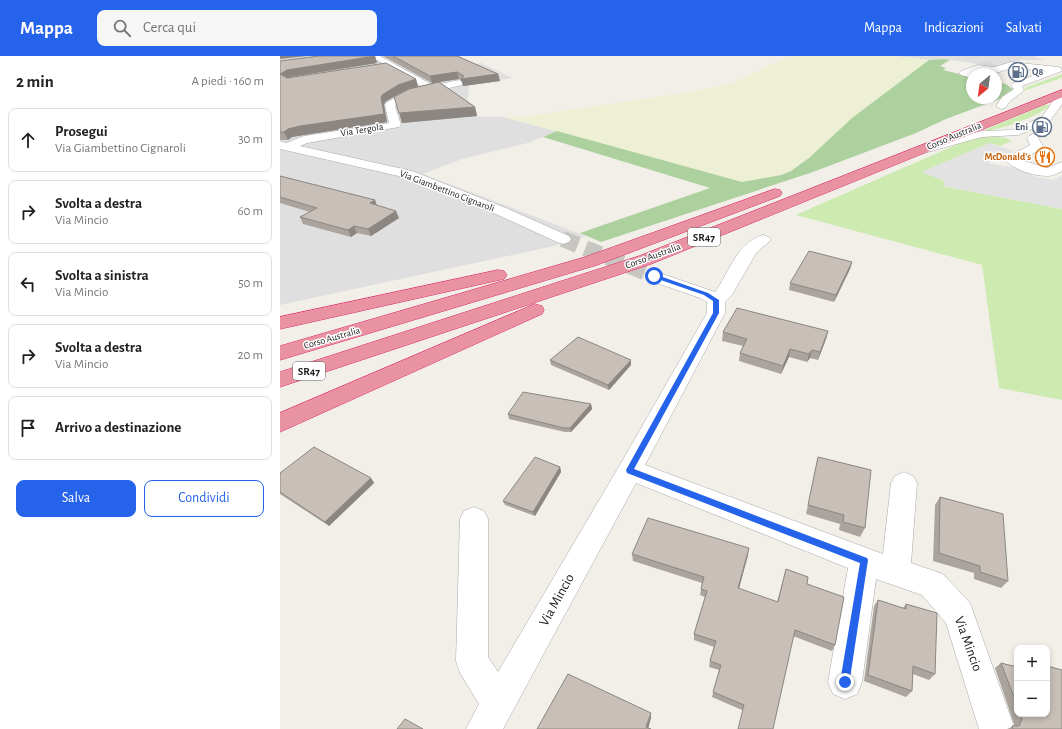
<!DOCTYPE html>
<html lang="it">
<head>
<meta charset="utf-8">
<style>
  :root { --surface:#fff; --page:#f6f6f6; --text:#222; --muted:#767676; --line:#e0e0e0; --accent:#2563eb }
  body { margin:0; font-family:"Alegreya Sans",sans-serif; background:var(--page); color:var(--text) }
  .controls { position:absolute; right:12px; bottom:12px; display:grid; overflow:hidden; border-radius:8px; box-shadow:0 2px 6px #0003 }
  .controls button { width:36px; height:36px; display:grid; place-items:center; padding:0; border:0; border-bottom:1px solid var(--line); background:var(--surface); color:var(--text); font:20px sans-serif }
  .compass { position:absolute; left:686px; top:12px; width:36px; height:36px; border-radius:50%; background:var(--surface); box-shadow:0 2px 6px #0003; rotate:209deg }
  .stop { position:absolute; width:12px; height:12px; margin:-9px; border:3px solid #2563eb; border-radius:50%; background:#fff }
  .stop.end { background:#2563eb; border-color:#fff; box-shadow:0 1px 4px #0008 }
  .list { margin:0; padding:0; list-style:none }
  h2 { display:flex; justify-content:space-between; align-items:center; height:52px; margin:0; padding:0 16px; font-size:17px }
  h2 small { font-size:13px; font-weight:400; color:var(--muted) }
  .list li { display:grid; grid-template-columns:26px 1fr auto; gap:12px; align-items:center; box-sizing:border-box; height:64px; margin:0 8px 8px; padding:0 8px; border:1px solid var(--line); border-radius:8px }
  .list b { display:block; font-size:15px; white-space:nowrap }
  .list p { margin:0; font-size:13px; white-space:nowrap; color:var(--muted) }
  .list em { font-size:13px; font-style:normal; color:var(--muted) }
  .actions { display:flex; gap:8px; padding:12px 16px }
  .actions a { flex:1; padding:9px 0; border:1px solid var(--accent); border-radius:8px; text-align:center; font-size:14px; color:var(--accent) }
  .actions .main { background:var(--accent); color:#fff }
  .icon { flex:none; width:22px; height:22px; fill:none; stroke:currentColor; stroke-width:2; stroke-linecap:round; stroke-linejoin:round }
  .map { position:relative; flex:none; width:782px; height:673px; overflow:hidden }
  header { display:flex; align-items:center; gap:24px; box-sizing:border-box; height:56px; padding:0 20px; background:var(--accent); color:#fff }
  header strong { font-size:19px }
  nav { display:flex; gap:22px; margin-inline-start:auto; font-size:14px }
  .search { width:280px; height:36px; background:var(--page); display:flex; align-items:center; gap:10px; box-sizing:border-box; padding:0 14px; border-radius:8px; color:var(--muted); font-size:15px }
  main { display:flex }
  aside { flex:1; background:var(--surface) }
  .map>svg:first-child { display:block }
  .residential { fill:#e0dfdf }
  .farmland { fill:#eef0d5 }
  .grass { fill:#cdebb0 }
  .forest { fill:#add19e }
  .parking { fill:#e2e2e2 }
  .lines { fill:none; stroke-linecap:round; stroke-linejoin:round }
  .minor-tunnel { stroke:#c8c6c1; stroke-width:16; stroke-dasharray:16 8; stroke-linecap:butt }
  .minor-casing { stroke:#a9a9a9; stroke-width:1 }
  .highway-casing { stroke:#dc2a67; stroke-width:1 }
  .minor { fill:#fff; fill-rule:evenodd }
  .highway { fill:#e892a2; fill-rule:evenodd }
  .wall { fill:#aba49e }
  .shaded-wall { fill:#8b8681 }
  .building { fill:#c7bfb8; stroke:#8b8681 }
  .route { fill:#2563eb }
  .labels { text-anchor:middle; dominant-baseline:central; stroke-width:3; stroke-linejoin:round; paint-order:stroke }
  .far-service-label { font-size:10px; font-weight:bold; fill:#4e5e75; stroke:#fff; text-anchor:start }
  .far-street-label { font-size:10px; fill:#222; stroke:#fff }
  .far-food-label { font-size:10px; font-weight:bold; fill:#c56008; stroke:#fff; text-anchor:end }
  .shield { fill:#fff; stroke:#646464; stroke-width:1 }
  .shield-label { font-size:11px; font-weight:bold; fill:#222 }
  .near-street-label { font-size:14px; fill:#222; stroke:#fff }
</style>
</head>
<body>
<header>
<strong>Mappa</strong>
<div class="search"><svg class="icon" aria-label="search" viewBox="0 0 24 24"><circle cx="10" cy="10" r="6"/><path d="M15 15l6 6"/></svg>Cerca qui</div>
<nav><a>Mappa</a><a>Indicazioni</a><a>Salvati</a></nav>
</header>
<main>
<aside>
<h2>2 min<small>A piedi · 160 m</small></h2>
<ul class="list">
<li><svg class="icon" aria-label="ahead" viewBox="0 0 24 24"><path d="M12 20V5M6 11l6-6 6 6"/></svg><div><b>Prosegui</b><p>Via Giambettino Cignaroli</p></div><em>30 m</em></li>
<li><svg class="icon" aria-label="right" viewBox="0 0 24 24"><path d="M7 20v-9h11M14 6l5 5-5 5"/></svg><div><b>Svolta a destra</b><p>Via Mincio</p></div><em>60 m</em></li>
<li><svg class="icon" aria-label="left" viewBox="0 0 24 24"><path d="M17 20v-9H6M10 6l-5 5 5 5"/></svg><div><b>Svolta a sinistra</b><p>Via Mincio</p></div><em>50 m</em></li>
<li><svg class="icon" aria-label="right" viewBox="0 0 24 24"><path d="M7 20v-9h11M14 6l5 5-5 5"/></svg><div><b>Svolta a destra</b><p>Via Mincio</p></div><em>20 m</em></li>
<li><svg class="icon" aria-label="arrive" viewBox="0 0 24 24"><path d="M6 21V4h12l-3 4 3 4H6"/></svg><div><b>Arrivo a destinazione</b></div></li>
</ul>
<div class="actions"><a class="main">Salva</a><a>Condividi</a></div>
</aside>
<div class="map">
<svg width="782" height="673" viewBox="0 0 782 673">
  <rect width="100%" height="100%" fill="#f2efe9"/>
  <g class="residential">
    <path d="M0,0H183L125,11L139,17L201,7L232,22L189,30L186,60L223,61L277,75L248,87L182,103L143,118L306,180L274,190L0,249Z"/>
    <path d="M615,0H755L757,2L766,4H740L720,11L663,3L649,4Z"/>
  </g>
  <path class="farmland" d="M509,0H615L649,4L572,62L529,102L511,115L501,119L462,126L223,61L248,60L416,35L453,27Z"/>
  <g class="grass">
    <path d="M782,18V22L743,35L747,31Z"/>
    <path d="M764,49H770C764,58 714,77 704,74Z"/>
    <path d="M710,80L726,82L732,85L720,90L710,87L642,116L665,125L663,130L782,153V344L719,332L702,209L516,159C559,140 601,121 644,103C665,94 687,82 710,80Z"/>
  </g>
  <path class="forest" d="M663,3L670,4L660,10L666,12L663,14L692,21V42H716V26L726,28L734,34L725,41L666,63L636,77L533,116L321,186L300,177L430,132L263,81L277,75L462,126L501,119L511,115L529,102L572,62L649,4Z"/>
  <path class="parking" d="M710,87L734,95L708,107L753,115L752,120L774,124L780,120L782,121V153L663,130L665,125L641,116Z"/>
  <g class="lines">
    <path class="minor-tunnel" d="M283,183L374,220"/>
    <defs>
      <g id="minor">
        <path d="M90,0H100L149,27L150,30L179,24L184,27L182,29C160,35 135,35 115,50L121,69L119,71L27,87L20,90L132,115L226,152L289,180L291,183L289,186L283,188L277,186L216,158L123,121L0,93V85L6,87L24,80L109,67L105,49L106,47L121,38L143,31Z"/>
        <path d="M731,6L778,11L781,12L782,15L742,30L744,34L742,36L730,45L725,52L721,53L716,50L722,41L734,33L731,29L733,27L766,15L732,12L716,17L699,15L694,17L696,18H692V22L681,19L679,17L681,15L698,9L715,11Z"/>
        <path d="M782,41V48L770,65L738,79L702,81L644,97L640,96L638,93L640,90L702,75L732,74L762,61L773,45Z"/>
        <path d="M753,78L757,80L763,90L761,93L741,104L767,112L782,106V115C777,118 772,120 767,120C755,120 733,114 726,104L728,101L750,89L747,82L749,80Z"/>
        <path d="M483,179L489,181L491,184L476,197L452,239L445,246V257L365,409L603,498L611,427L615,420L624,416L633,420L637,427L631,507L663,518L690,547L733,668L731,673H699L666,567L642,539L596,523L582,626L577,638L565,643L553,638L548,626L568,512L356,427L223,673H186L199,648L180,617L176,605L180,463L184,455L194,451L204,455L208,463V601L218,616L341,407L427,257V246L420,242L368,224L365,220L368,216L374,215L435,236C449,217 457,186 483,179Z"/>
      </g>
      <g id="highway">
        <path d="M782,34V41L371,208L0,331V316L359,200Z"/>
        <path d="M495,133L500,134L502,137L500,140L317,209L0,304V290L305,201Z"/>
        <path d="M218,214L224,215L227,219L224,223L0,273V261Z"/>
        <path d="M255,248L262,250L264,254L262,258L0,376V357Z"/>
      </g>
    </defs>
    <use href="#minor" class="minor-casing"/>
    <use href="#highway" class="highway-casing"/>
    <use href="#minor" class="minor"/>
    <use href="#highway" class="highway"/>
  </g>
  <g class="wall">
    <path d="M95,0L97,7L10,21L8,22L136,23L138,31L134,32L152,27L103,0H177L218,18L220,25L183,30L182,25L179,23L159,26L195,51L197,60L122,67L126,35L120,37L105,46L104,49L107,66L24,79L12,81L8,84H0V5Z"/>
    <path d="M0,120L95,144L97,149L119,162L91,180L77,177L71,181L23,168L20,161L30,156L0,147Z"/>
    <path d="M572,206L570,213L554,246L509,234L510,227Z"/>
    <path d="M548,275L546,283L538,304L530,302L527,306L509,301L501,318L459,305L460,297L463,290L442,285L443,276Z"/>
    <path d="M270,304L351,309L329,334L271,309Z"/>
    <path d="M311,348L312,353L291,376H285L229,363L228,358Z"/>
    <path d="M538,401L585,472L580,481L559,474L560,468L526,458L536,410Z"/>
    <path d="M280,411L281,416L255,460L225,449L223,445Z"/>
    <path d="M0,417L91,422L94,427L49,470L0,438Z"/>
    <path d="M660,441L728,525L721,532L694,523V517L653,505L655,449Z"/>
    <path d="M352,498L468,499L459,533L497,546L506,513L527,528L555,589L552,595L513,580L462,654L432,641L439,614L429,611L430,605L434,591L414,584V578L425,541L420,539L422,527L353,505Z"/>
    <path d="M598,544L623,552L626,548L655,618L649,624L633,618L632,635L626,641L584,625L594,550Z"/>
    <path d="M721,607L737,611V658H767L782,673H727L734,670V668L715,612Z"/>
  </g>
  <g class="shaded-wall">
    <path d="M0,0H27L0,3Z"/>
    <path d="M95,0L97,7L10,21L4,26L0,18L7,14Z"/>
    <path d="M177,16L179,23L152,27L150,20Z"/>
    <path d="M218,18L220,25L183,30L181,23Z"/>
    <path d="M136,23L138,31L120,37L105,46L104,49L107,66L24,79L12,81L8,84L4,76L8,73L101,42L102,39L118,29Z"/>
    <path d="M195,51L197,60L122,67L119,57Z"/>
    <path d="M95,144L97,151L90,147Z"/>
    <path d="M116,155L119,162L91,180L88,173Z"/>
    <path d="M74,170L77,177L71,181L68,174Z"/>
    <path d="M572,206L570,213L554,246L556,239Z"/>
    <path d="M548,275L546,283L538,304L540,296Z"/>
    <path d="M510,293L509,301L501,318L503,310Z"/>
    <path d="M532,294L530,302L527,306L529,298Z"/>
    <path d="M351,304V309L329,334L328,329Z"/>
    <path d="M311,348L312,353L291,376L290,372Z"/>
    <path d="M280,411L281,416L255,460L253,456Z"/>
    <path d="M91,422L94,427L49,470L45,466Z"/>
    <path d="M469,492L468,499L457,539L458,532Z"/>
    <path d="M371,657V662L368,673L366,671Z"/>
  </g>
  <g class="building">
    <path d="M39,0H95L7,14L0,18L7,22L106,7L136,23L118,29L102,39L101,42L104,58L20,70L8,73L4,76H0V5Z"/>
    <path d="M113,0H177L218,18L181,23L184,20L177,16L150,20Z"/>
    <path d="M159,26L195,51L119,57L114,41L129,33Z"/>
    <path d="M0,120L95,144L90,147L116,155L88,173L74,170L68,174L20,161L37,152L0,141Z"/>
    <path d="M529,195L572,206L556,239L510,227Z"/>
    <path d="M457,252L548,275L540,296L532,294L529,298L510,293L503,310L460,297L467,283L443,276Z"/>
    <path d="M298,281L351,304L328,329L270,304Z"/>
    <path d="M243,336L311,348L290,372H284L228,358Z"/>
    <path d="M34,391L91,422L45,466L0,436V417Z"/>
    <path d="M255,401L280,411L253,456L223,445Z"/>
    <path d="M538,401L591,414L585,472L563,466L564,459L528,449Z"/>
    <path d="M660,441L723,458L728,525L700,516V510L659,497Z"/>
    <path d="M368,462L469,492L458,532L498,546L506,513L528,521L527,528L564,541L555,589L515,574L493,673H458L464,649L433,636L441,609L430,605L436,585L414,578L427,535L421,533L424,521L352,498Z"/>
    <path d="M598,544L626,553V548L657,557L655,618L633,610L632,635L588,619Z"/>
    <path d="M721,607L737,611V649Z"/>
    <path d="M767,610L782,614V673H733L732,670H739L742,663L740,658H767Z"/>
    <path d="M288,618L371,657L366,671L371,673H257Z"/>
    <path d="M125,663L143,673H117Z"/>
  </g>
  <path class="route" d="M374,218L428,237L439,244V257L354,413L587,502L588,504L569,629L565,631L561,629L560,626L580,507L347,417L346,414L433,257V245L424,239L372,221L371,220Z"/>
  <defs>
    <symbol id="fuel-ring" viewBox="-11 -11 22 22"><circle r="9.5" fill="#fff" stroke="#5c6f8a" stroke-width="1.5"/><path d="M-5.5-6h7V0h2V4h1.3V-2.5L3-4.5l.8-.8L6-3V5H2.5V1h-1V6h-7ZM-4.2-4.7v3.2H.2V-4.7Z" fill="#5c6f8a"/></symbol>
    <symbol id="restaurant-ring" viewBox="-11 -11 22 22"><circle r="9.5" fill="#fff" stroke="#e8710a" stroke-width="1.5"/><path d="M-5-6h1v4h1v-4h1v4h1v-4h1v5L-1.5 .5V6h-2V.5L-5-1ZM5-6V6H3V1.5H1.5Q1.5-4 5-6Z" fill="#e8710a"/></symbol>
  </defs>
  <g fill-rule="evenodd">
    <use href="#fuel-ring" x="727" y="5" width="22" height="22"/>
    <use href="#fuel-ring" x="751" y="60" width="22" height="22"/>
    <use href="#restaurant-ring" x="754" y="90" width="22" height="22"/>
  </g>
  <g class="labels">
    <g class="far-service-label">
      <text x="752" y="16">Q8</text>
      <text x="748" y="71" text-anchor="end">Eni</text>
    </g>
    <g class="far-street-label">
      <text transform="translate(82 74) rotate(-9)">Via Tergola</text>
      <text transform="translate(674 80) rotate(-23)">Corso Australia</text>
      <text transform="translate(167 135) rotate(21)">Via Giambettino Cignaroli</text>
      <text transform="translate(373 200) rotate(-20)">Corso Australia</text>
      <text transform="translate(52 282) rotate(-16)">Corso Australia</text>
    </g>
    <g class="far-food-label">
      <text x="751" y="101">McDonald's</text>
    </g>
    <g class="shield">
      <rect x="408" y="172" width="32" height="18" rx="3"/>
      <rect x="13" y="306" width="32" height="18" rx="3"/>
    </g>
    <g class="shield-label">
      <text x="424" y="181">SR47</text>
      <text x="29" y="315">SR47</text>
    </g>
    <g class="near-street-label">
      <text transform="translate(277 544) rotate(-61)">Via Mincio</text>
      <text transform="translate(688 588) rotate(70)">Via Mincio</text>
    </g>
  </g>
</svg>
<div class="controls">
<button>+</button>
<button>−</button>
</div>
<svg class="compass" viewBox="-18 -18 36 36"><path d="M0-13l5 13h-10z" fill="#e53935"/><path d="M0 13l5-13h-10z" fill="#767676"/></svg>
<div class="stop" style="left:374px;top:220px"></div>
<div class="stop end" style="left:565px;top:626px"></div>
</div>
</main>
</body>
</html>
